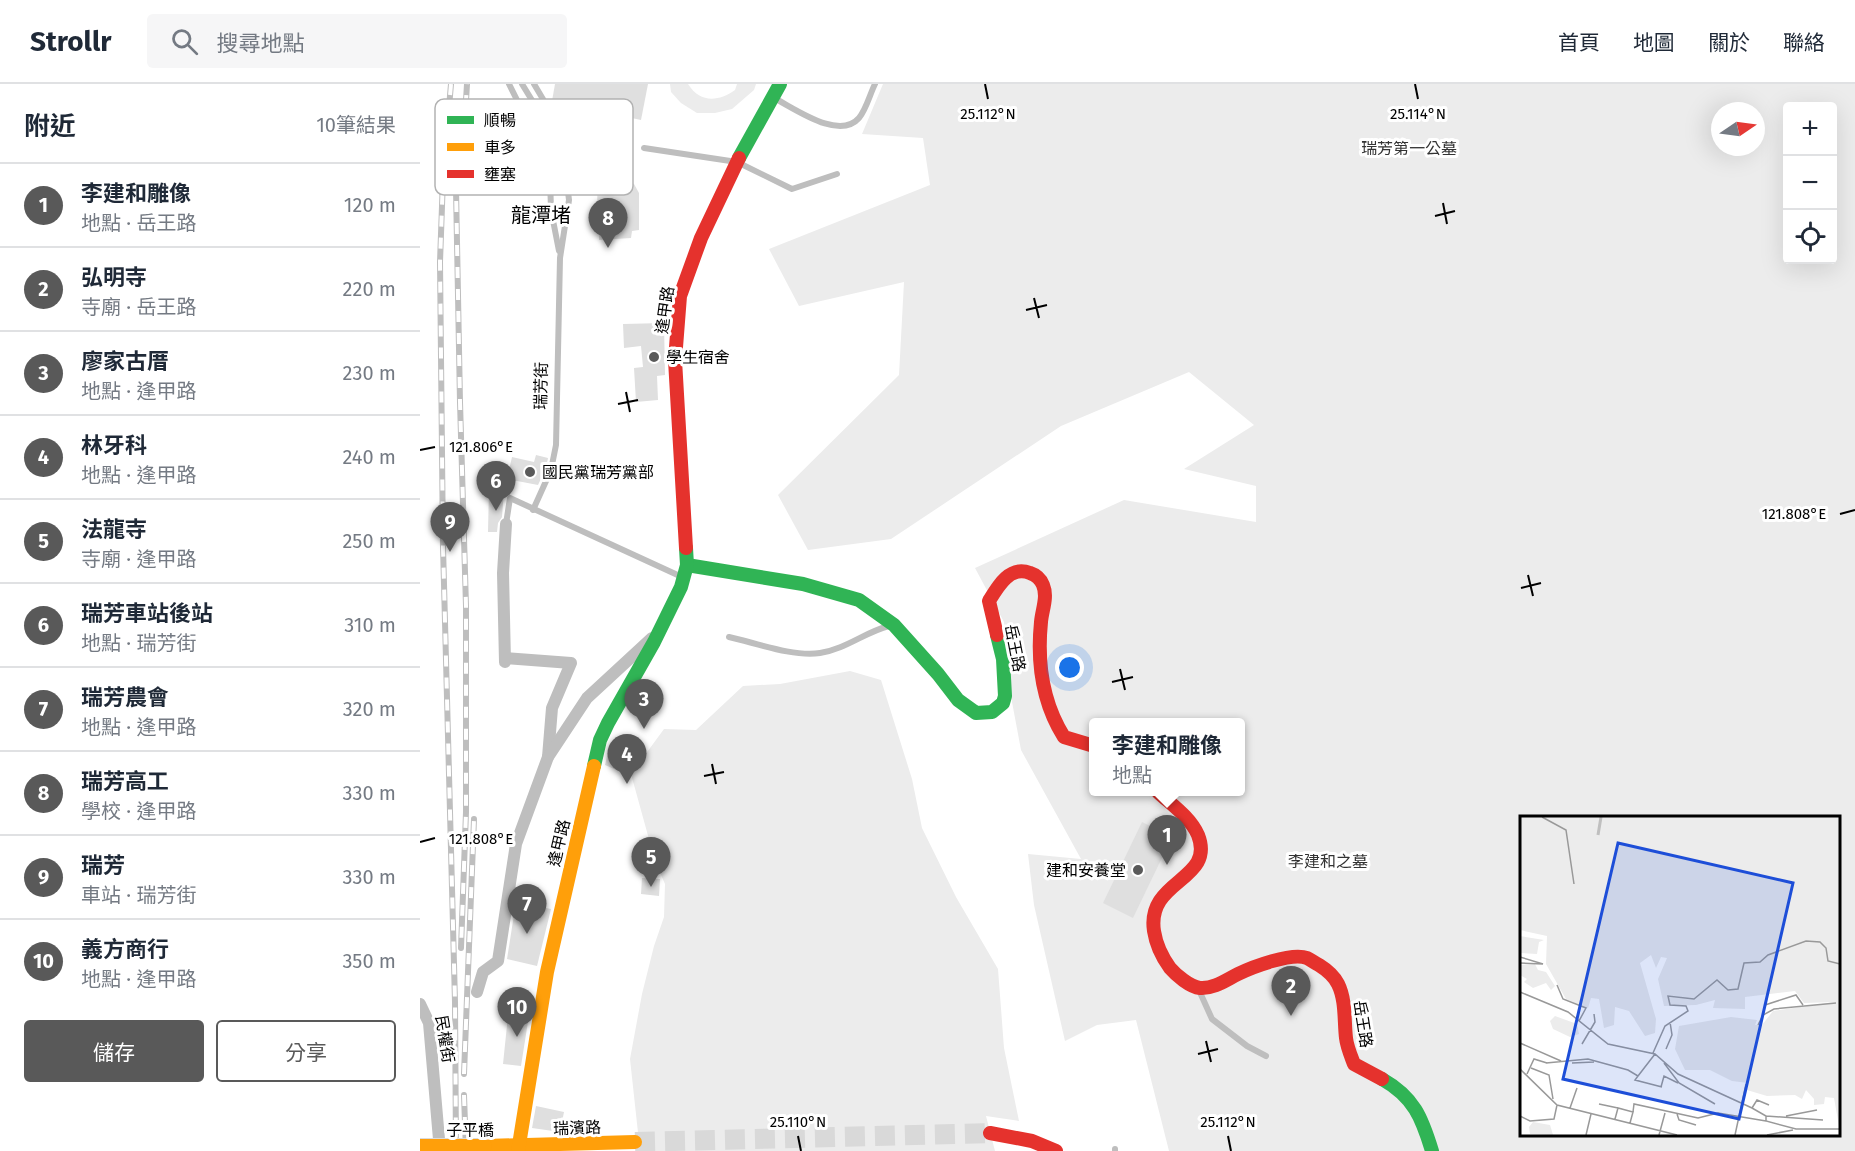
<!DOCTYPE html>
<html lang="zh-TW">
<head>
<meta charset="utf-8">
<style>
  :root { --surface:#fff; --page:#f6f6f7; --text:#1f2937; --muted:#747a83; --line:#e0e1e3; --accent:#595959 }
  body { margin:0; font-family:"Fira Sans","Noto Sans TC",sans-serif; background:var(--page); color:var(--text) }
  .controls { position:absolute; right:18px; top:18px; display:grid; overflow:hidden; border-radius:6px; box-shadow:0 6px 24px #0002 }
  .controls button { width:54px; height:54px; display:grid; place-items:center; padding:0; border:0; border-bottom:2px solid var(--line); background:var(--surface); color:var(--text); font:30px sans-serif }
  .compass { position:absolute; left:1291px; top:18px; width:54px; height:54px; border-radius:50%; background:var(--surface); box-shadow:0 6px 24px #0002; rotate:77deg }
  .you { position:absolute; left:650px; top:584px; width:21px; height:21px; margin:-15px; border:4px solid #fff; border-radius:50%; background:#1a73e8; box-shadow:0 0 0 9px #1a73e833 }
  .badge { display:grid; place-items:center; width:39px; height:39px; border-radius:50%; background:var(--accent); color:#fff; font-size:20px; font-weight:700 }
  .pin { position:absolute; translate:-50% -50px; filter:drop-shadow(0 2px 3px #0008) }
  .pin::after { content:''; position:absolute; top:32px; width:21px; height:18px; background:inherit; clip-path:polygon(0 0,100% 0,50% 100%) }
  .popup { position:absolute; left:669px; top:634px; width:156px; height:78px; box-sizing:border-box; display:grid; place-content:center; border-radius:6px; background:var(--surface); filter:drop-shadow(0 2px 4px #0005); font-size:20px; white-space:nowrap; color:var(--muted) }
  .popup b { font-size:22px; color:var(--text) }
  .popup::after { content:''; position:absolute; left:50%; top:100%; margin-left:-12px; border:12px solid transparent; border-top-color:var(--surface) }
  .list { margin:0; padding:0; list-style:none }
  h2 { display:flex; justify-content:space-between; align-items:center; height:78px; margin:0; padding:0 24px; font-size:26px }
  h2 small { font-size:20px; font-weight:400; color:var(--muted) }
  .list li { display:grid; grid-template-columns:39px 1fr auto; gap:18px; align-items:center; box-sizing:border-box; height:84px; padding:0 24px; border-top:2px solid var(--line) }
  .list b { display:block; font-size:22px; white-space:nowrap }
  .list p { margin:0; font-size:20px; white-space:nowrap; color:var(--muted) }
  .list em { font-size:20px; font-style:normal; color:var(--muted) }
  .actions { display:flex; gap:12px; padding:18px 24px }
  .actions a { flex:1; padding:14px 0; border:2px solid var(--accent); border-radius:6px; text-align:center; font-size:21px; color:var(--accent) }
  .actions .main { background:var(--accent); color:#fff }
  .icon { flex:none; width:33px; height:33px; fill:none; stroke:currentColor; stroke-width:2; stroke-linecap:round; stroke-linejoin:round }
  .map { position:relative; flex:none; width:1435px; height:1067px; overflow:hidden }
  header { display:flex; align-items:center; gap:36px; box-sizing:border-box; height:84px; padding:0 30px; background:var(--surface); border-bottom:2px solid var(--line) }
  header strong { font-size:28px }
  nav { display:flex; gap:33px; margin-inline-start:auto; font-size:21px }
  .search { width:420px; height:54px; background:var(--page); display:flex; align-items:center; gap:15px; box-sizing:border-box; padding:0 21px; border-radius:6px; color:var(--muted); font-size:22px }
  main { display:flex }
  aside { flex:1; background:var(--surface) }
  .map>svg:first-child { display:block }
  .green { fill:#ececec; fill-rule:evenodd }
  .building { fill:#dfdfdf }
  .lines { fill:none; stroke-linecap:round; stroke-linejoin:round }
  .primary-tunnel { stroke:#d9d9d9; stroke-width:20; stroke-dasharray:20 10; stroke-linecap:butt }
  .lane { stroke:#bebebe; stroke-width:6 }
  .street { stroke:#bebebe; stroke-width:12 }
  .fast { stroke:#30b455; stroke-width:14 }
  .slow { stroke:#ff9f0a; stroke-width:14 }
  .jam { stroke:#e5322d; stroke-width:14 }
  .rail-casing { stroke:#bebebe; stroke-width:6 }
  .rail { stroke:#fff; stroke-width:4; stroke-dasharray:11; stroke-linecap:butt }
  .slow-bridge-casing { stroke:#dbdbdb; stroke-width:16; stroke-linecap:butt }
  .slow-bridge { stroke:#ff9f0a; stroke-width:14 }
  .ticks { fill:none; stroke:#000; stroke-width:2 }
  .poi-dot { fill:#595959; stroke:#fff; stroke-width:2 }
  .labels { text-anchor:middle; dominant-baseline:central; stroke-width:6; stroke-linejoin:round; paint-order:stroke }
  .park-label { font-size:16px; fill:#333; stroke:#fff }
  .street-label { font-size:16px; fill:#000; stroke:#fff }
  .poi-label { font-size:16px; fill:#000; stroke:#fff; text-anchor:start }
  .quarter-label { font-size:20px; fill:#000; stroke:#fff }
  .inset-river { fill:none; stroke:#bfbfbf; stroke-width:3 }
  .inset-road { fill:none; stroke:#999; stroke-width:1.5 }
  .view { fill:#1d4ed8; fill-opacity:0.15; stroke:#1d4ed8; stroke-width:3 }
  .inset-edge { fill:none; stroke:#000; stroke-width:3 }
  .key { fill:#fff; stroke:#b2b2b2; stroke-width:1.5 }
  .key-label { font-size:16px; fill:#000 }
  .ticks-label { font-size:15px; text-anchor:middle; fill:#000; stroke:#fff; stroke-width:6; stroke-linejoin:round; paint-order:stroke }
</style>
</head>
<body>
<header>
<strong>Strollr</strong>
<div class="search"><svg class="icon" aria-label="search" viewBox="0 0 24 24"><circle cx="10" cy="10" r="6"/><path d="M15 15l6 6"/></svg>搜尋地點</div>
<nav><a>首頁</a><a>地圖</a><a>關於</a><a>聯絡</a></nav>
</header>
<main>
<aside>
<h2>附近<small>10筆結果</small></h2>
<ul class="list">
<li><span class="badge">1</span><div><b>李建和雕像</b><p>地點 · 岳王路</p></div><em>120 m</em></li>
<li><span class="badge">2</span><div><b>弘明寺</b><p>寺廟 · 岳王路</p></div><em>220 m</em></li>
<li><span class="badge">3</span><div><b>廖家古厝</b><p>地點 · 逢甲路</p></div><em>230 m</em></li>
<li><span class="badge">4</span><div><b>林牙科</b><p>地點 · 逢甲路</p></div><em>240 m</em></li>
<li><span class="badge">5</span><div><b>法龍寺</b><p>寺廟 · 逢甲路</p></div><em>250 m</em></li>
<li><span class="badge">6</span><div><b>瑞芳車站後站</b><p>地點 · 瑞芳街</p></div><em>310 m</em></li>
<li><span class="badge">7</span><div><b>瑞芳農會</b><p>地點 · 逢甲路</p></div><em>320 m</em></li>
<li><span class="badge">8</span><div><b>瑞芳高工</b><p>學校 · 逢甲路</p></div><em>330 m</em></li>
<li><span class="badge">9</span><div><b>瑞芳</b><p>車站 · 瑞芳街</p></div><em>330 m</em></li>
<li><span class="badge">10</span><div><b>義方商行</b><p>地點 · 逢甲路</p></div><em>350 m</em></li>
</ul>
<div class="actions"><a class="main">儲存</a><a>分享</a></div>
</aside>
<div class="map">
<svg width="1435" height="1067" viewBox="0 0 1435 1067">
  <rect width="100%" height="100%" fill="#fff"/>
  <g class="green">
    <path d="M250,0H268C280,19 298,18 315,6L317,0H336L334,6L312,25L295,29H277L261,19L251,8Z"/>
    <path d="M463,0H1435V1067H749L716,936L677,941L645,957L614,821L608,770L661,775L601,666L592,618L584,538L555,484L704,416L836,438V402L764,385L834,341L769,288L641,342L471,455L388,466L358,411L479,291L484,198L379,222L349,165L510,101L503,54L442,50ZM1368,22H1412V176H1368ZM1300,27H1336V63H1300ZM674,638H820V708H674ZM1102,734H1418V1050H1102Z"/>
    <path d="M430,587L461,596L492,695L502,744L536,813L578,885L584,964L599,1037L566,1032L575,1067H220L210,975L222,910L234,862L244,833L245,800L235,777L211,690L244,645L276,646L323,602L360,600Z"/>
  </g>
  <g class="building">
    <path d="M135,0H228L221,36L132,17Z"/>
    <path d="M178,96H208L214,100L219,109V146L212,147L211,154L179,156L180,121H177Z"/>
    <path d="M244,239L245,291L237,292L238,316L216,318L214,284L223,283L221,262L204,264L203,240Z"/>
    <path d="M116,371L128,374L126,384L118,401L87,395L92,373L114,378Z"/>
    <path d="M69,405L84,406L82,433L78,439L77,448H68Z"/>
    <path d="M190,660L216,671L208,691L185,681Z"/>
    <path d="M722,738L752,753L713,834L683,819Z"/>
    <path d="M222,794L240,795L239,812L221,810Z"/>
    <path d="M96,818L131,825L117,882L87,875Z"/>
    <path d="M89,922L110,925L101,982L83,980Z"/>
    <path d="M116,1022L144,1028L140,1048L112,1044Z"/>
  </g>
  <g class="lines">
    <path class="primary-tunnel" d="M215,1058L570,1049"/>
    <g class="lane">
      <path d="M89,0L119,60L130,93L131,126L139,167"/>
      <path d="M102,0L143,67L149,116L140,174L136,361L131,386L113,426"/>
      <path d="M114,0L130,27L134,48"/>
      <path d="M354,14C374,24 419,57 439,34C446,26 450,10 455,0"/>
      <path d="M134,52L164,56"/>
      <path d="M224,64L317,78L372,105L417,90"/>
      <path d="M86,440L90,414L262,493"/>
      <path d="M309,553C336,559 373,573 400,569C426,565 445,548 469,542"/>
      <path d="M778,904L792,935L827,962L846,972"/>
      <path d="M695,1065V1067"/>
    </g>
    <g class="street">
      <path d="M85,574L151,579L132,624L128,673"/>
      <path d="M85,578L83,489L86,440"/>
      <path d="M57,908L63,888L78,877L96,760L128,673L167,614L232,554"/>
      <path d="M0,920L9,939L20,1067"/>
    </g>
    <g class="fast">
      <path d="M319,74L360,0"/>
      <path d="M267,481L383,500L439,516L474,541L518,590L538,616L556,629L572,628L583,619L585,612L583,575L577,551"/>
      <path d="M174,682L180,656L188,639L234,558L261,503L267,481L266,464"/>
      <path d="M962,995C994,1013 1002,1034 1012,1067"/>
    </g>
    <g class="slow">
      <path d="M65,1062L215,1058"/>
      <path d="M98,1067L127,888L174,682"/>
    </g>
    <g class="jam">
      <path d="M266,464L255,276L260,212L281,154L319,74"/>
      <path d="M577,551L569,517C578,502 590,481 610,489C616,491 621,496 623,501C628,513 622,526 621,538C617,578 622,618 644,653L674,662"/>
      <path d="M738,708C752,721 770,733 778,751C796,797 726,795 734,847C736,860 742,873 750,884C756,891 770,903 780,904C794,905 806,896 818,890C832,883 872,868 887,874C891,876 895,879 899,881C907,886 914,892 918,900C926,916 924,937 926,954C927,963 931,972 934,980L962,995"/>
      <path d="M570,1049L612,1057L636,1067"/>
    </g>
    <defs>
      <g id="rail">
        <path d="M31,0L23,94L20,178L23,462L35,918L36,1067"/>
        <path d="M35,51L40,318L46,522V728L41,864"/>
        <path d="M43,66L47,0"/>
        <path d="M44,990L54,735"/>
        <path d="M44,1011L46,1067"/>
      </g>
    </defs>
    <use href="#rail" class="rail-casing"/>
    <use href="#rail" class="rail"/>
    <defs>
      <path id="slow-bridge" d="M0,1062H65"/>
    </defs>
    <use href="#slow-bridge" class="slow-bridge-casing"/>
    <use href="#slow-bridge" class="slow-bridge"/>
  </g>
  <path class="ticks" d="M565,0L568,15M995,0L998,15M1023,119L1027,140M1015,132L1035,127M614,214L619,234M606,226L627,221M206,308L210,328M198,320L218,316M0,366L15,363M1420,430L1435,426M1108,491L1113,512M1101,504L1121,499M700,585L705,606M692,598L713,593M292,680L296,700M284,692L304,688M0,758L15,754M786,957L791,978M778,970L798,965M378,1052L381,1067M808,1052L811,1067"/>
  <g class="poi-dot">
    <circle cx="234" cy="273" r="6"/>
    <circle cx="110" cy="388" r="6"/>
    <circle cx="718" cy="786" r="6"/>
  </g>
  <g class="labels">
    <g class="park-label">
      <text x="989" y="64">瑞芳第一公墓</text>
      <text x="908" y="777">李建和之墓</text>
    </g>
    <g class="street-label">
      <text transform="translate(245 226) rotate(-82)">逢甲路</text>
      <text transform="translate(121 302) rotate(-89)">瑞芳街</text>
      <text transform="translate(595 564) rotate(79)">岳王路</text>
      <text transform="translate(139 759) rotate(-77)">逢甲路</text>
      <text transform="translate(943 940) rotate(81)">岳王路</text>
      <text transform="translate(25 955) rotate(81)">民權街</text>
      <text transform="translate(157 1044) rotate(-2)">瑞濱路</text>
      <text x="50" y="1046">子平橋</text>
    </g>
    <g class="poi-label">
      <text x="246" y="273">學生宿舍</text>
      <text x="122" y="388">國民黨瑞芳黨部</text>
      <text x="706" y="786" text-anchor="end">建和安養堂</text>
    </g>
    <g class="quarter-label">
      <text x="121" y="131">龍潭堵</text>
    </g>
  </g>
  <g transform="translate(1100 732)">
    <rect width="320" height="320" fill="#fff"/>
    <path d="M0,1H319V310L314,282L305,281L304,288L294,289V283L286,274L282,283L275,279L247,280L227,274L228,267L212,265L190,254H165L155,233L159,210L211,201L237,204L235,209H242L253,195L315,186L284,187L275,175L225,181V193L193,192L195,184L176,189L144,190L138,163L147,142L141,141L136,152L131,139L120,147L136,203L135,217L125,220L109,195L95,191L94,209L84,212L79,183L71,182L68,192L46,183L26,148L27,120L0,114ZM0,120L24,124L19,126L17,138L0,137ZM15,148L18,154L26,156L35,170L31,174L26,167L13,172L4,166L7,163L0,159V149ZM35,200L57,208L59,218L50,221L33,213L30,205ZM13,306L30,309L33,319L10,318L9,311Z" fill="#ececec"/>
    <path class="inset-river" d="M78,19L81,1"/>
    <path class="inset-road" d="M22,1L46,14L54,68M0,141L23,148L0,147M37,169L43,183L66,192L59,205M0,176L48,196L88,228L135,238L158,258L232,292L246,300V305L276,313H320M245,189L276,179L283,189M238,209L243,199L254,193L316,187M0,227L41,245M62,228L75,206L74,198M146,233L152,219L150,206M133,237L145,210L168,195L166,190L150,189L148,180L174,183L197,164L208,174L218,173L224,147L240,146L248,139L286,125L300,126L306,132L308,145L320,148M26,247L68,243L108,254L118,260L115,264L142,271M52,247L74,246M144,247L159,267L195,288M11,252L29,259L33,283M0,253L37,289L157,319M7,258L14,243L27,247M118,260L135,238M141,271L144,260L158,267M79,288L98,292M50,292L57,272M232,292L237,284L249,289M113,296L114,288L178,302L198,297L246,305M157,298L159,304L176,309M0,300L10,305L34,303L37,289M246,300L303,304M266,300L297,294M95,303L98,292L113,296L110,307M66,319L71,298M139,319L145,297M215,319L226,268M247,319L273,314"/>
    <path class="view" d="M98,27L273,67L219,303L43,263Z"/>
    <rect width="320" height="320" class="inset-edge"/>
  </g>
  <rect x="15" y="15" width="198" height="96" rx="9" class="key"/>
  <rect x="27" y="32" width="27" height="8" fill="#30b455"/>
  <rect x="27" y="59" width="27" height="8" fill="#ff9f0a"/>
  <rect x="27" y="86" width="27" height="8" fill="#e5322d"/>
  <g class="key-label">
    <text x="64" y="42">順暢</text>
    <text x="64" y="69">車多</text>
    <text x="64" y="96">壅塞</text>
  </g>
  <g class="ticks-label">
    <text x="568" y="35">25.112°N</text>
    <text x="998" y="35">25.114°N</text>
    <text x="61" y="368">121.806°E</text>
    <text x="1374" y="435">121.808°E</text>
    <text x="61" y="760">121.808°E</text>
    <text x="378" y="1043">25.110°N</text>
    <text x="808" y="1043">25.112°N</text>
  </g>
</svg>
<div class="controls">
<button>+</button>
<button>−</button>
<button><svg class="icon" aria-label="locate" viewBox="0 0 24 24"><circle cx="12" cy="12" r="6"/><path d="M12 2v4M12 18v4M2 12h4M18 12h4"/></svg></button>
</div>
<svg class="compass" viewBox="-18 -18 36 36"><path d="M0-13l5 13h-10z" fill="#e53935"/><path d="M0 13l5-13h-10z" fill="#747a83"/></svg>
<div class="you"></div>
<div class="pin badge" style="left:747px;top:781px">1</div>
<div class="popup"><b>李建和雕像</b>地點</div>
<div class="pin badge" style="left:871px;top:932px">2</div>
<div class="pin badge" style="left:224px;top:645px">3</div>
<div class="pin badge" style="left:207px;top:700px">4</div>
<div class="pin badge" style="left:231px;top:803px">5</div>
<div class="pin badge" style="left:76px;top:427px">6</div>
<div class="pin badge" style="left:107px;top:850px">7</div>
<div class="pin badge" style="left:188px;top:164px">8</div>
<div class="pin badge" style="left:30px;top:468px">9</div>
<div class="pin badge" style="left:97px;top:953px">10</div>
</div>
</main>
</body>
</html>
